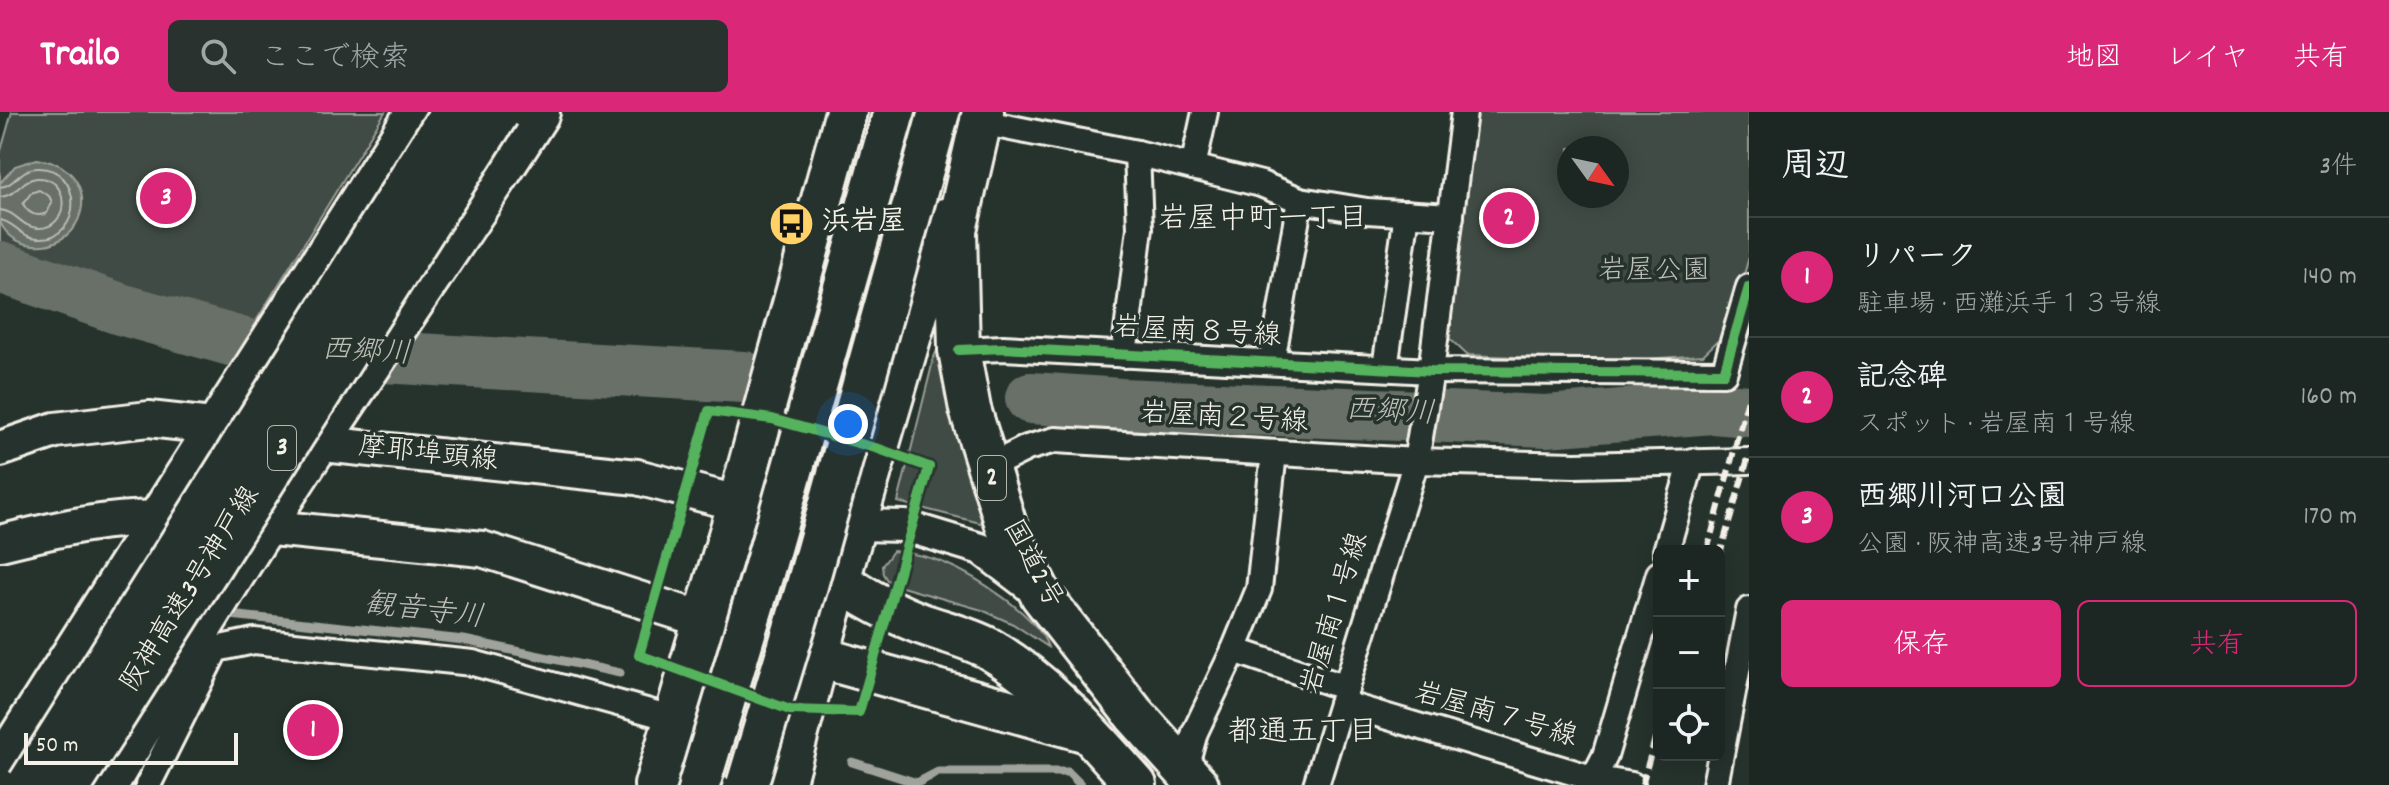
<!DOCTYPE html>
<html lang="ja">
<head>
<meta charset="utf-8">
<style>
  :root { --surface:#1c2622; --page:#29322f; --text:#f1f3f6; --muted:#a0a5a5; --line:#3a4340; --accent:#db2777 }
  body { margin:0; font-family:Dekko,"Klee One",sans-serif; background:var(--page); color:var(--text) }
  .controls { position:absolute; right:24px; bottom:24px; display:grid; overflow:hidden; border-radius:12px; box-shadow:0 4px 20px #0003 }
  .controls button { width:72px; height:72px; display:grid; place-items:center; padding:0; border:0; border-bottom:2px solid var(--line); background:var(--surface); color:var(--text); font:40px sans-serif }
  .compass { position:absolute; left:1557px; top:24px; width:72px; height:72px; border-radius:50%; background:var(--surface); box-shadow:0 4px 20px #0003; rotate:123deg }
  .scale { position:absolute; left:24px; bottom:20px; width:214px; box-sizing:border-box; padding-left:8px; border:4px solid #f4f1e8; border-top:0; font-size:22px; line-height:28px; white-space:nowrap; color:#f4f1e8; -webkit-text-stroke:6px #26332d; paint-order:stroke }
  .you { position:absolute; left:848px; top:312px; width:28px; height:28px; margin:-20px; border:6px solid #fff; border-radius:50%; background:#1a73e8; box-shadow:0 0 0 12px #1a73e833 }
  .badge { display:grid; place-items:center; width:52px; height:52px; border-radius:50%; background:var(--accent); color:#fff; font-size:26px; font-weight:700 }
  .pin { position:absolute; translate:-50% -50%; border:4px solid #fff; box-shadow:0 2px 8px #0006 }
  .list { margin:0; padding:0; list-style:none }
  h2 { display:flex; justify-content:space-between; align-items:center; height:104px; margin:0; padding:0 32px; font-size:34px }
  h2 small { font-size:26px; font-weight:400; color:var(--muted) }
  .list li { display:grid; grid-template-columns:52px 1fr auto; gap:24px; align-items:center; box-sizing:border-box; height:120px; padding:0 32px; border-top:2px solid var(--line) }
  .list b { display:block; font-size:30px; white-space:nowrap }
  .list p { margin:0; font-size:26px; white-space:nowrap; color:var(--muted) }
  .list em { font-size:26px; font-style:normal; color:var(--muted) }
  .actions { display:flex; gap:16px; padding:24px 32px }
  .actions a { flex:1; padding:18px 0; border:2px solid var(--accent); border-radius:12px; text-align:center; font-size:28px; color:var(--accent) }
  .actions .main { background:var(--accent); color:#fff }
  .icon { flex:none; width:44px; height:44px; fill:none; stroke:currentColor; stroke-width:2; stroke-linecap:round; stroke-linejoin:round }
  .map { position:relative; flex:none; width:1749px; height:673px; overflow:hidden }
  header { display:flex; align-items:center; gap:48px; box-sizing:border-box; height:112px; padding:0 40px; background:var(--accent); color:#fff }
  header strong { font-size:38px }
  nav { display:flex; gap:44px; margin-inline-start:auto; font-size:28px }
  .search { width:560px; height:72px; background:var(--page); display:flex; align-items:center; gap:20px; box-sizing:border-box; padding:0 28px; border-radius:12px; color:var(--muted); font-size:30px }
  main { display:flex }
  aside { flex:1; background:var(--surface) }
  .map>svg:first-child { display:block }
  .green { fill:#414b45; stroke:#9a9e96; stroke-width:2; fill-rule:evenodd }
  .water { fill:#676f68; stroke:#9fa39b; stroke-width:2 }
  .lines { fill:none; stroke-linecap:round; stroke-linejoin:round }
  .shore { stroke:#bcbdb5; stroke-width:2 }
  .stream { stroke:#9fa39b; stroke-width:9 }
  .river { stroke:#676f68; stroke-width:52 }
  .minor-casing { stroke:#f4f1e8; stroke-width:30 }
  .tertiary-casing { stroke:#f4f1e8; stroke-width:36 }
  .secondary-casing { stroke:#f4f1e8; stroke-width:40 }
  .trunk-casing { stroke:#f4f1e8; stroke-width:46 }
  .motorway-casing { stroke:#f4f1e8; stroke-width:50 }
  .minor { stroke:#26332d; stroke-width:24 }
  .tertiary { stroke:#26332d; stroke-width:30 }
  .secondary { stroke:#26332d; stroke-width:34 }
  .trunk { stroke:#26332d; stroke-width:40 }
  .motorway { stroke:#26332d; stroke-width:44 }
  .rail { stroke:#f4f1e8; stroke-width:6; stroke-dasharray:12 6; stroke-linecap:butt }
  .trunk-bridge-casing { stroke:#f4f1e8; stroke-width:46; stroke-linecap:butt }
  .motorway-bridge-casing { stroke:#f4f1e8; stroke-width:50; stroke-linecap:butt }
  .trunk-bridge { stroke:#26332d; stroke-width:40 }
  .motorway-bridge { stroke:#26332d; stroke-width:44 }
  .cycleway-casing { stroke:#26332d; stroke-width:15 }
  .cycleway { stroke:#56b35d; stroke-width:10 }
  .labels { text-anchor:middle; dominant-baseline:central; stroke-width:7; stroke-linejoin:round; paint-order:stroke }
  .shield { fill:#26332d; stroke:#b6b8b0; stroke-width:2 }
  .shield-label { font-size:26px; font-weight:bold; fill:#f4f1e8 }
  .poi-label { font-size:28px; font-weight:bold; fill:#f4f1e8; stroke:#26332d; text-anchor:start }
  .park-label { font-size:28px; fill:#bebfb7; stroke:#26332d }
  .street-label { font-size:28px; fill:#f4f1e8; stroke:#26332d }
  .neighbourhood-label { font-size:30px; fill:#f4f1e8; stroke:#26332d }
  .water-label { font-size:30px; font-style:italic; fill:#bcbdb5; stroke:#26332d }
</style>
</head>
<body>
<header>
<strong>Trailo</strong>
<div class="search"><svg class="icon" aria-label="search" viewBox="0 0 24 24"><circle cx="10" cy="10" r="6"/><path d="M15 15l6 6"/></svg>ここで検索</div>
<nav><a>地図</a><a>レイヤ</a><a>共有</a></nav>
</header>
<main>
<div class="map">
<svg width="1749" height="673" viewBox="0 0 1749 673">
  <rect width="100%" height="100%" fill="#26332d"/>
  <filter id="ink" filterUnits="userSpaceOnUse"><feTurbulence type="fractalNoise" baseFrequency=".0125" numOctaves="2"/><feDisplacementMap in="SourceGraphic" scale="16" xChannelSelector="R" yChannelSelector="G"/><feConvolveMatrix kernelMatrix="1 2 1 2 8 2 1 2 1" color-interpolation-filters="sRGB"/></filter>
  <g filter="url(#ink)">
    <g class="green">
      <path d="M12,0H385L250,219L0,130V42Z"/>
      <path d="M1477,0H1749V145L1728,219L1703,243L1617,249L1467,243L1448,225ZM1569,36H1617V84H1569Z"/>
      <path d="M938,236L943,238L987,411L984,412L898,390L934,245Z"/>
      <path d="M893,439C910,441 927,444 942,450C974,463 1038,503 1048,535L1013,512L982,498L902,475L887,468L883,462L882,454Z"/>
    </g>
    <path class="water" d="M37,47C45,49 55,50 61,54C104,81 76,143 27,132C16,130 4,121 0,109V71L15,54Z"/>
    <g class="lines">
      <g class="shore">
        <path d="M0,75C15,74 20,56 37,56C84,54 84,129 38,126C21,126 15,110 0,108"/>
        <path d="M39,78L49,84L52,90L47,101C36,106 28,101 23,92L31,81Z"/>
        <path d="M0,85C17,84 21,67 37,66C71,64 71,117 38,116C22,116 16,99 0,98"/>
      </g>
      <g class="stream">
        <path d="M221,502L464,528L620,561"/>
        <path d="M852,650L917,671L938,660H1068L1081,673"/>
      </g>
      <g class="river">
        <path d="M0,155L120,197L259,236L399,246L744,265"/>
        <path d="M1031,286L1121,292L1546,309L1713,296L1749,299"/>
      </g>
      <defs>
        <g id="minor">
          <path d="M981,10L1137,41L1261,72L1300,88L1367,99L1451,104"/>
          <path d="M1193,55L1205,0"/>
          <path d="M959,238L1003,236L1431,259L1724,261L1749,175"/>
          <path d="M1124,243L1140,116L1137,41"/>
          <path d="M1272,250L1300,88"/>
          <path d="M1385,256L1407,101"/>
          <path d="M989,355L1027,336L1055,328L1416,349L1575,353L1749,349"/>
          <path d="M1666,439L1692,349"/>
          <path d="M1234,538L1259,477L1274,341"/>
          <path d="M1341,591L1592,666L1632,673"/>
          <path d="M1182,667L1195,620L1234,538L1346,576"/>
          <path d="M148,673L216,537L254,529L473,551L675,607"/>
          <path d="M1316,673L1416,349L1431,259L1464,0"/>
          <path d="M1590,673L1605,644L1659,462"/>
          <path d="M1715,673L1749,498"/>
        </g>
        <path id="tertiary" d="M855,413L905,414L981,437L1032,476"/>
        <g id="secondary">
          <path d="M295,329L637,365L764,398"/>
          <path d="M0,337L55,318L149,307L239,317"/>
          <path d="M241,413L482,437L704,508"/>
          <path d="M0,431C60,416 118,402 181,408"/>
        </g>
        <g id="trunk">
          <path d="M983,0L956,118L959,238L970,297L1007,416L1041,483L1134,602L1198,673"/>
          <path d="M768,375C804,448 844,481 919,511C941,519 967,525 988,536C1046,569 1092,624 1136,673"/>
          <path d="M712,511L818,545L1084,619"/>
          <path d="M655,673L738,393L846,0"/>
          <path d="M784,673L839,468L945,107"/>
        </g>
        <g id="motorway">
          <path d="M0,660L419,0"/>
          <path d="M105,673C172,558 241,444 315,333C389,221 465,113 537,0"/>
        </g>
      </defs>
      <use href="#minor" class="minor-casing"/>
      <use href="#tertiary" class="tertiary-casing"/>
      <use href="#secondary" class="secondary-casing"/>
      <use href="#trunk" class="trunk-casing"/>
      <use href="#motorway" class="motorway-casing"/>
      <use href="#minor" class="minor"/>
      <use href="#tertiary" class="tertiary"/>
      <use href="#secondary" class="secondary"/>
      <use href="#trunk" class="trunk"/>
      <use href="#motorway" class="motorway"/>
      <g class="rail">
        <path d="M1707,439L1749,283"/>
        <path d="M1719,445L1749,343"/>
        <path d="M1642,673L1659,612"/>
      </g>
      <defs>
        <g id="trunk-bridge">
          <path d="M699,673L763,461L894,0"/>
          <path d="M747,673L806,477L939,0"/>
        </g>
        <g id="motorway-bridge">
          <path d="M30,673L454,0"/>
          <path d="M69,673L497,0"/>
        </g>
      </defs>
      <use href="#trunk-bridge" class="trunk-bridge-casing"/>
      <use href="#motorway-bridge" class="motorway-bridge-casing"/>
      <use href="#trunk-bridge" class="trunk-bridge"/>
      <use href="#motorway-bridge" class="motorway-bridge"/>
      <defs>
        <g id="cycleway">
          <path d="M959,238L1003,236L1431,259L1724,261L1749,175"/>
          <path d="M709,299L772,307L879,337L929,355L859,600L790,598L639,543Z"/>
        </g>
      </defs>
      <use href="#cycleway" class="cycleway-casing"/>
      <use href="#cycleway" class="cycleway"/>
    </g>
  </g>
  <defs>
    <symbol id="bus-disc" viewBox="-11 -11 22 22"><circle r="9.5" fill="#ffd166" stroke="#26332d"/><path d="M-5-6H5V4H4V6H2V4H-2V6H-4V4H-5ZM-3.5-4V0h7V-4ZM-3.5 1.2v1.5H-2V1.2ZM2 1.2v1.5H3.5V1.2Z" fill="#111"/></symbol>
  </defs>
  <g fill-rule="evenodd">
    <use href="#bus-disc" x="766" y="86" width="51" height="51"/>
  </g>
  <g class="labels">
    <g class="shield">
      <rect x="268" y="314" width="28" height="44" rx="6"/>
      <rect x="978" y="344" width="28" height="44" rx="6"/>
    </g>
    <g class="shield-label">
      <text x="282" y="336">3</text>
      <text x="992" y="366">2</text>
    </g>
    <g class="poi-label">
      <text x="822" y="112">浜岩屋</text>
    </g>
    <g class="park-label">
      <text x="1654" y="161">岩屋公園</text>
    </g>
    <g class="street-label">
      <text transform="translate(1197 222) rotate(3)">岩屋南８号線</text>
      <text transform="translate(1224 308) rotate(3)">岩屋南２号線</text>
      <text transform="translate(428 344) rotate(6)">摩耶埠頭線</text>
      <text transform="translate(1031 453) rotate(62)">国道2号</text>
      <text transform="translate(192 478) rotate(-58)">阪神高速3号神戸線</text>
      <text transform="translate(1337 502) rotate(-73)">岩屋南１号線</text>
      <text transform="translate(1495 605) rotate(16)">岩屋南７号線</text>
    </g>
    <g class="neighbourhood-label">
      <text x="1263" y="109">岩屋中町一丁目</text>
      <text x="1303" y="622">都通五丁目</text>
    </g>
    <g class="water-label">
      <text transform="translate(366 242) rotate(3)">西郷川</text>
      <text transform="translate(1390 302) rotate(3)">西郷川</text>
      <text transform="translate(424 501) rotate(7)">観音寺川</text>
    </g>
  </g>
</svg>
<div class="controls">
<button>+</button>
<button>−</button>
<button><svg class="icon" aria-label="locate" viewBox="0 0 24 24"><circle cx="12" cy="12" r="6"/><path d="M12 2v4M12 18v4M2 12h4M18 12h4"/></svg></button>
</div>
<svg class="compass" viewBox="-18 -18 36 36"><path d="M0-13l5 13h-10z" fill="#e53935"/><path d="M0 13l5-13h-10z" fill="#a0a5a5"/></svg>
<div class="scale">50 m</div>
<div class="you"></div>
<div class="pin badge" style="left:313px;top:618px">1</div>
<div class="pin badge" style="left:1509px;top:106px">2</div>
<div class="pin badge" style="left:166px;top:86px">3</div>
</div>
<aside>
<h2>周辺<small>3件</small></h2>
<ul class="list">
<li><span class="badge">1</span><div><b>リパーク</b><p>駐車場 · 西灘浜手１３号線</p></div><em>140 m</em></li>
<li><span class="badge">2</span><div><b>記念碑</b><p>スポット · 岩屋南１号線</p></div><em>160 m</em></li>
<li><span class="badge">3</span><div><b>西郷川河口公園</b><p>公園 · 阪神高速3号神戸線</p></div><em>170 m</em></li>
</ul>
<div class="actions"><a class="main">保存</a><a>共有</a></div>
</aside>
</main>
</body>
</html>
